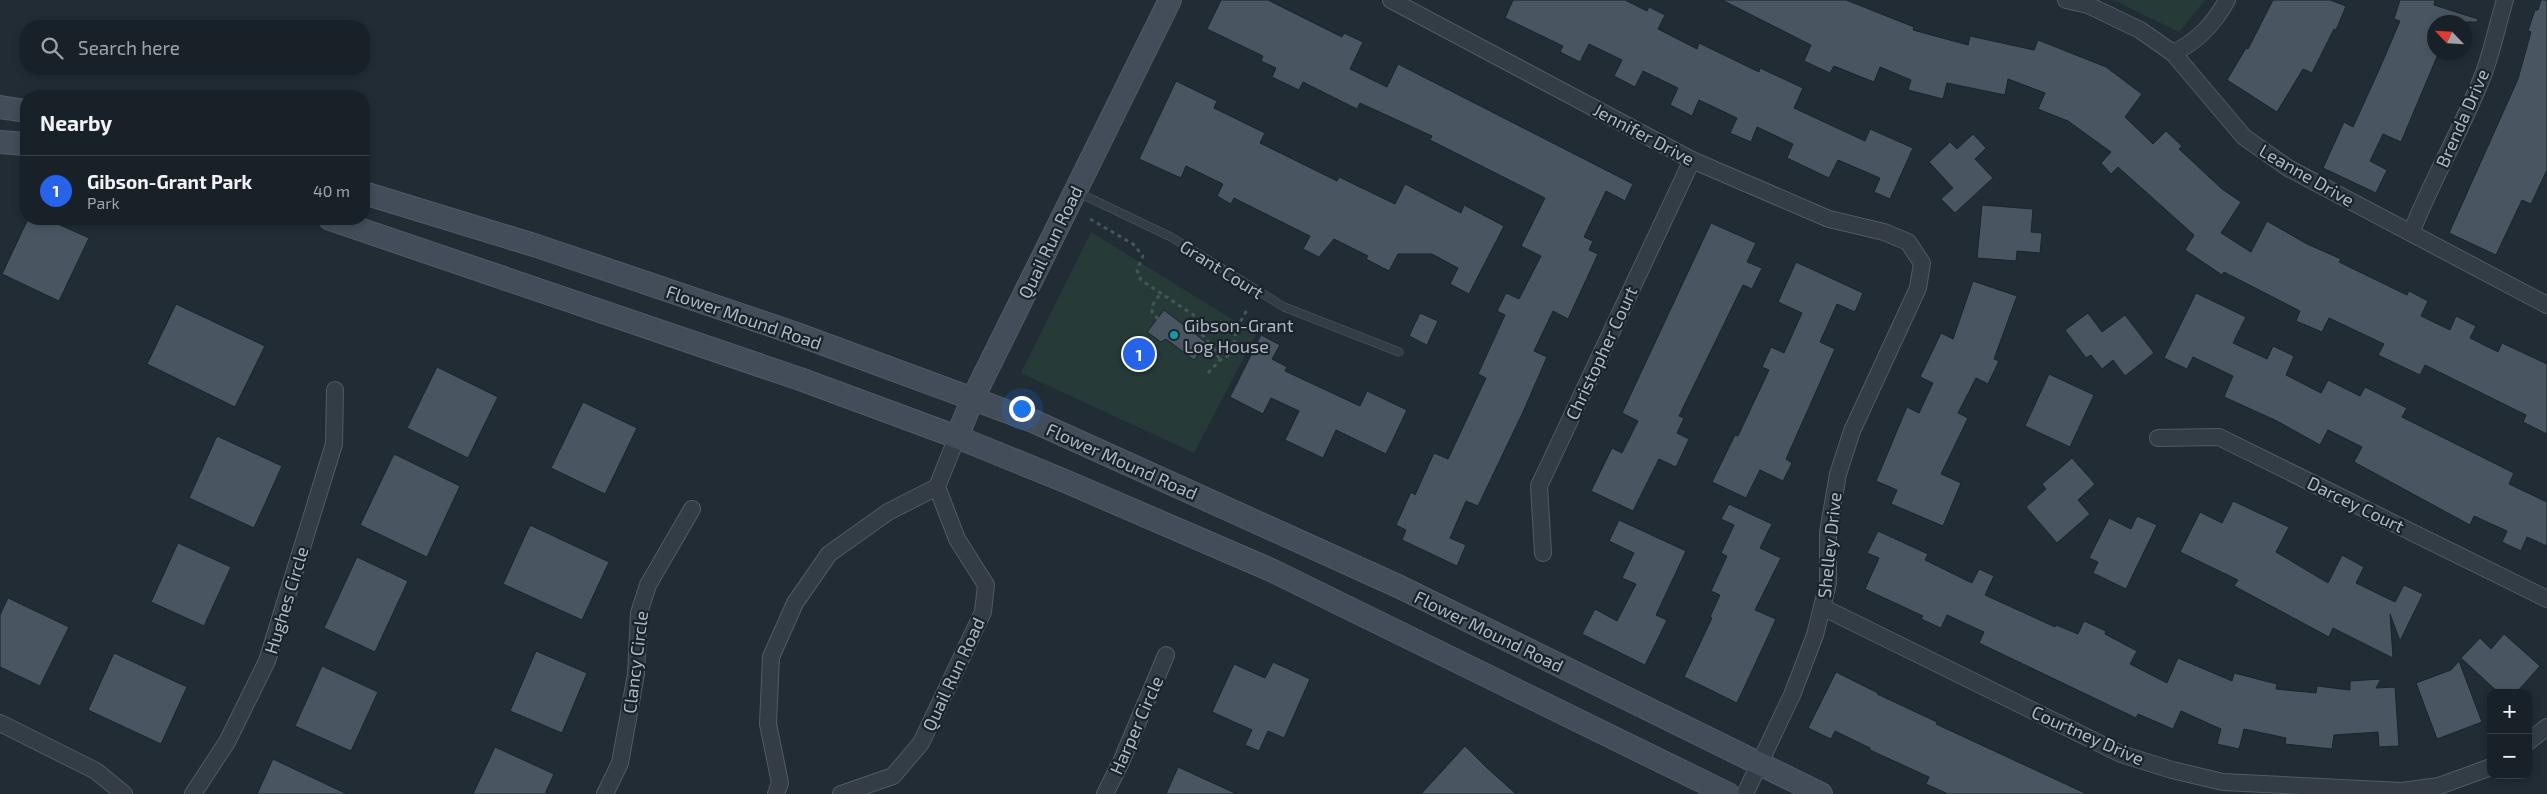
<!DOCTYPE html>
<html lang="en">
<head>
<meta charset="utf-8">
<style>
  :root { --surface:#192128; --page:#222930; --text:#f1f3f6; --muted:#9fa3a8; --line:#373e45; --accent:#2563eb }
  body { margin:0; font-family:"Exo 2",sans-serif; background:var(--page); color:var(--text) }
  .controls { position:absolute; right:15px; bottom:15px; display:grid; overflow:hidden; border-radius:10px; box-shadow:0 2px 8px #0003 }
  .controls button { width:45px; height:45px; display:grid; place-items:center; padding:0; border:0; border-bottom:1px solid var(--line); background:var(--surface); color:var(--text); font:25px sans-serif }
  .compass { position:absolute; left:2427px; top:15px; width:45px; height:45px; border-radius:50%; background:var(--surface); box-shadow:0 2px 8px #0003; rotate:295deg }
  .you { position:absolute; left:1021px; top:408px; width:18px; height:18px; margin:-12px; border:4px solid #fff; border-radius:50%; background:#1a73e8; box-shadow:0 0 0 8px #1a73e833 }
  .badge { display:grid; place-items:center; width:32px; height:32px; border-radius:50%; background:var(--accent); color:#fff; font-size:16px; font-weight:700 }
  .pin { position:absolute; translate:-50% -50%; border:2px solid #fff; box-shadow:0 1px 5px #0006 }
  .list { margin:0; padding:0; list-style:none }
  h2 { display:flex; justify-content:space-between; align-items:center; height:65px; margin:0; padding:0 20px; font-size:21px }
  h2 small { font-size:16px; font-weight:400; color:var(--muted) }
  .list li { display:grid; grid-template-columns:32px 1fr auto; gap:15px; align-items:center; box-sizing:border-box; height:70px; padding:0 20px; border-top:1px solid var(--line) }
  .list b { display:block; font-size:19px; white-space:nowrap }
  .list p { margin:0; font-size:16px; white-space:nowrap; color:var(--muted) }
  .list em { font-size:16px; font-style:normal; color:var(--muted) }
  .icon { flex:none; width:28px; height:28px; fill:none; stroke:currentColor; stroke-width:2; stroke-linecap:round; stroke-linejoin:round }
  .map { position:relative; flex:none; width:2547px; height:794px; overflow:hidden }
  .search { position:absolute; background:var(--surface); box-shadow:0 2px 8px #0003; left:20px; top:20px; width:350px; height:55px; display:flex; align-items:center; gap:12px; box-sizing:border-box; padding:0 18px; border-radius:20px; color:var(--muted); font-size:19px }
  .panel { position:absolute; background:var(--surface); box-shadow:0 2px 8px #0003; left:20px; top:90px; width:350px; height:135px; border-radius:20px }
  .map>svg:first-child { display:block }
  .green { fill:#263a38 }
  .building { fill:#495661; stroke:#1b242c }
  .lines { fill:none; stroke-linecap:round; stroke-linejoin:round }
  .lane-casing { stroke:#515b64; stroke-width:9 }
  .street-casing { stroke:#515b64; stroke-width:18 }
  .secondary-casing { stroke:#515b64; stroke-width:24 }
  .path { stroke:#445757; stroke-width:3; stroke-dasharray:4 4; stroke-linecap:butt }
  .lane { stroke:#343d46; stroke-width:8 }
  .street { stroke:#343d46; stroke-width:16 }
  .secondary { stroke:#424d59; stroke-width:22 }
  .culture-dot { fill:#0f9aa8; stroke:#1a222a; stroke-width:2 }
  .labels { text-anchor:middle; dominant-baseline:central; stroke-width:4.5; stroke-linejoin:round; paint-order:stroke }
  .street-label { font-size:18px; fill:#aeb8c3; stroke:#1a222a }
  .poi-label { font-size:18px; fill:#aeb8c3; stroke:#1a222a; text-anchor:start }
</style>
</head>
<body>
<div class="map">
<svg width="2547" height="794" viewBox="0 0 2547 794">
  <rect width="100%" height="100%" fill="#212c35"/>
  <g class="green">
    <path d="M2113,0H2205L2179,32Z"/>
    <path d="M1091,232L1256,334L1194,453L1021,373Z"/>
  </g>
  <g class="building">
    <path d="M1221,0H1268L1342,37L1344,33L1363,42L1350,69L1387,87L1398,64L1633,184L1625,201L1606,191L1584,237L1593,241L1589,250L1598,254L1568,319L1553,311L1534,351L1547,357L1523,412L1478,506L1466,501L1450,538L1466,545L1457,566L1402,540L1406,530L1396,525L1411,492L1415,495L1434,453L1448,459L1486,378L1478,374L1505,315L1497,311L1506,293L1519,299L1541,256L1521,246L1545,198L1430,140L1432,136L1360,103L1357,109L1303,82L1299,90L1272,77L1276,68L1261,61L1263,56L1207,29Z"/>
    <path d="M1513,0H1625L1647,11L1649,7L1665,15L1658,29L1697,49L1699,43L1759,72L1760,68L1803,88L1794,108L1865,141L1870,129L1913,148L1890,199L1874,192L1880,178L1838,160L1829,178L1787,158L1793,144L1757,127L1751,142L1730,133L1737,118L1699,100L1692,116L1670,105L1678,88L1643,71L1635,87L1614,76L1622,60L1589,44L1580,62L1560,52L1563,46L1505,18Z"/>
    <path d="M1722,0H1846L1914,27L1913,30L1968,45L1970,36L2034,50L2038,40L2106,67L2142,94L2125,117L2153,144L2166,131L2182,146L2179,149L2222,189L2241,202L2221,233L2251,252L2267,221L2307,244L2341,259L2339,262L2407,295L2409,291L2428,301L2421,316L2450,330L2456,316L2476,326L2470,338L2498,352L2502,343L2547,364V434L2523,422L2526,415L2425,365L2420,375L2378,355L2384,344L2329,318L2322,332L2296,321L2300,311L2224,272L2222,275L2185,250L2194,235L2118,167L2111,174L2101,163L2111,152L2068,121L2038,109L2045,93L2008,79L2005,95L1947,83L1943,99L1908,90L1911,80L1880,67L1874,82L1834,66L1830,73L1804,61L1811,45Z"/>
    <path d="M2273,0H2330L2346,6L2336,30L2334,29L2312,73L2303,69L2277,112L2227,80L2246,48L2248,49Z"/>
    <path d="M2400,0H2435L2434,5L2478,19L2477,22H2434V52H2439L2401,142L2383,134L2370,161L2387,170L2376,193L2323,168L2344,122L2353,127L2379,70L2400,21L2394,19Z"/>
    <path d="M2541,0H2547V170L2531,204L2522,200L2496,255L2449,233L2518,79L2531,32L2528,31L2535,10H2538Z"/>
    <path d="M1176,81L1217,101L1214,108L1265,133L1260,143L1337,181L1339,177L1395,204L1405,184L1461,213L1464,205L1504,226L1469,294L1450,284L1458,268L1432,254H1398L1389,271L1366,259L1368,256L1334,239L1319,257L1303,249L1310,236L1234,198L1231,204L1217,196L1223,184L1186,166L1181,178L1139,159Z"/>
    <path d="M1973,134L1986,148L1975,159L1993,178L1955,213L1941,199L1953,188L1929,162L1950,142L1957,149Z"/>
    <path d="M1982,205L2033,209L2031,232L2042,233L2040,253L2017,251L2016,261L1977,258Z"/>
    <path d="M28,219H47L89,238L59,301L2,274Z"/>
    <path d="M1711,223L1756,243L1747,262L1762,268L1752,289L1743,285L1679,416L1684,418L1677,433L1689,439L1676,467L1659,459L1633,511L1591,491L1612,448L1622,453L1638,421L1622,413Z"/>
    <path d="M1796,262L1863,293L1855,312L1837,304L1820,342L1835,349L1786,459L1792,463L1783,481L1760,470L1746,498L1712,482L1735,435L1738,436L1769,370L1762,367L1771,347L1784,353L1802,313L1778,302Z"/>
    <path d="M1973,281L2017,296L1994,359L1999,361L1988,384L1976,378L1958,413L1968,418L1941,474L1961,483L1943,526L1891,504L1897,490L1876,481L1907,407L1919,413L1933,383L1920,377L1941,333L1953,339Z"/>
    <path d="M2196,293L2246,317L2233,343L2267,359L2273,346L2294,356L2286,375L2321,393L2328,380L2360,396L2365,387L2407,408L2402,417L2514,473L2509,484L2547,502V546L2527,537L2521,551L2502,542L2507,531L2474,516L2470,525L2354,462L2362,447L2328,430L2320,445L2277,421L2224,397L2233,376L2193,357L2187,369L2164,358Z"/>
    <path d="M176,304L265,346L235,407L147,364Z"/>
    <path d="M1164,310L1207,343L1194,360L1166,339L1161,342L1147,332Z"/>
    <path d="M1420,313L1438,321L1427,345L1409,336Z"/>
    <path d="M2088,313L2102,332L2125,315L2154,353L2125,376L2113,360L2102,369L2091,355L2086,358L2065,330Z"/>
    <path d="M1261,335L1280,345L1272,359L1287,367L1285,371L1360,406L1367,391L1407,410L1386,454L1336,430L1323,458L1285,440L1299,411L1271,398L1263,414L1230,397Z"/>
    <path d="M437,367L498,397L468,458L407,428Z"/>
    <path d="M2049,374L2094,395L2070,447L2025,426Z"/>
    <path d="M583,402L637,428L605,494L551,468Z"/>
    <path d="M217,436L282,466L254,528L189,498Z"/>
    <path d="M394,454L460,486L427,557L360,525Z"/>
    <path d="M2072,458L2095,484L2078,500L2090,514L2057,543L2026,507L2046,489L2042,484Z"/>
    <path d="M2233,501L2289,527L2276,552L2328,583L2342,555L2364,567L2356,583L2395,602L2404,585L2423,594L2400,641L2390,614L2393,658L2333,628L2329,637L2234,586L2238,580L2180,552L2200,512L2222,523Z"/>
    <path d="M1729,504L1772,524L1760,548L1781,558L1755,610L1776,619L1737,703L1684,677L1712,618L1710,617L1720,595L1711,591L1727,556L1721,553L1734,525L1721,519Z"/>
    <path d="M2137,516L2157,525L2126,589L2093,573L2098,562L2089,558L2109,518L2131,529Z"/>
    <path d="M1619,520L1686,551L1656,615L1667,620L1645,665L1582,634L1595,609L1617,621L1636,584L1622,578L1634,553L1609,541Z"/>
    <path d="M530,525L609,562L582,620L503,584Z"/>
    <path d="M1878,531L1928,554L1925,560L1972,583L1979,569L1994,576L1985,595L2055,627L2056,625L2078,634L2084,621L2106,631L2105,634L2137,651L2130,664L2167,683L2178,658L2232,681L2234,673L2277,684L2276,689L2316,693L2317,686L2350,690V681L2381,679L2376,688L2395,687L2399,746L2379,747L2378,732L2334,735L2332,749L2285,744L2286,738L2244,729L2239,749L2217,744L2221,729L2181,711L2173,729L2138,714L2136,718L1979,643L1984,632L1947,615L1941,628L1921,619L1923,616L1865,589L1879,558L1867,553Z"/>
    <path d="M178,543L231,567L204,626L151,602Z"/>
    <path d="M357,557L408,581L375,652L324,628Z"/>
    <path d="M8,598L69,627L40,686L0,667V615Z"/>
    <path d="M2504,634L2540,666L2516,693H2499L2461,658L2480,638L2491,649Z"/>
    <path d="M536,651L587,673L562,733L510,711Z"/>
    <path d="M114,653L187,687L161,744L88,710Z"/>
    <path d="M2459,661L2482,722L2437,739L2416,683L2451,670Z"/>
    <path d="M1273,662L1310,679L1284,738L1268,731L1259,751L1245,745L1252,730L1212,712L1234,664L1265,678Z"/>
    <path d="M322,666L378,692L351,751L295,726Z"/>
    <path d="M1836,672L1878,693L1877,694L1937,722L1936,724L2087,794H1948L1926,784L1929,777L1870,750V748L1835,731L1831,739L1808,728Z"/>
    <path d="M1465,746L1486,767L1516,794H1421Z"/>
    <path d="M495,747L554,774L545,794H473Z"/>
    <path d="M273,759L347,794H257Z"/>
    <path d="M1178,767L1237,794H1166Z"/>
  </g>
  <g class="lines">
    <defs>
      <path id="lane" d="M1077,192L1171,237L1284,307L1399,352"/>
      <g id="street">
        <path d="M1391,0L1692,160L1829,219L1884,232L1908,242L1922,263L1918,288L1852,431L1838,474L1828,532V583L1815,635L1792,695L1745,794"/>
        <path d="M2066,0L2088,5L2140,30L2173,53L2244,137L2288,168L2547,305"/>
        <path d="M2173,53C2198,41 2214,24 2227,0"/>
        <path d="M2411,233C2433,177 2464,126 2485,70C2493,47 2498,23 2505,0"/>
        <path d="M2158,438L2219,437L2547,599"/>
        <path d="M1543,553L1539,486L1692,160"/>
        <path d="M1822,607L2121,754L2172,770L2223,782L2402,791L2439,786L2491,767"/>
        <path d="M0,723L96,771L124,794"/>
        <path d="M2528,742L2547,727"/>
        <path d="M193,794L227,742L267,661L334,444L335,390"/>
        <path d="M605,794L620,763L636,674L639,613L648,585L692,509"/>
        <path d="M776,794L780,783L768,724L771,657L795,603L829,554L888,512L937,487L957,437"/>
        <path d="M841,794L893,776L921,743L983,612L986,585L957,539L937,487"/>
        <path d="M1105,794L1121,762L1166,655"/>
      </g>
      <g id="secondary">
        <path d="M0,107L26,111"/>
        <path d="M0,142L26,144"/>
        <path d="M364,193L537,246L794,333L1033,421L1400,587L1821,794"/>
        <path d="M330,219L800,379L957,437L1065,481L1271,570L1728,794"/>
        <path d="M957,437L973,398L1170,0"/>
      </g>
    </defs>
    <use href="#lane" class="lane-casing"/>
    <use href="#street" class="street-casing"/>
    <use href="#secondary" class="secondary-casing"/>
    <g class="path">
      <path d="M1090,219L1133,244L1143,256L1137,270L1141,280L1195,316L1199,331L1215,350"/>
      <path d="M1158,319L1152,312V306L1160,294"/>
      <path d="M1207,343L1215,350L1220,360"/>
      <path d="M1208,373L1220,360L1228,356L1234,344L1236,329L1247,310"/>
    </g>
    <use href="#lane" class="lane"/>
    <use href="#street" class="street"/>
    <use href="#secondary" class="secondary"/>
  </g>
  <circle class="culture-dot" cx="1174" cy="335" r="5"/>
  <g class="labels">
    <g class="street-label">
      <text transform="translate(2462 118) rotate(-66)">Brenda Drive</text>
      <text transform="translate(1644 134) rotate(28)">Jennifer Drive</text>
      <text transform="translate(2307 175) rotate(30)">Leanne Drive</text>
      <text transform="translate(1050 242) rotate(-64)">Quail Run Road</text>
      <text transform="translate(1222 269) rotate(32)">Grant Court</text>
      <text transform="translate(744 317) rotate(19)">Flower Mound Road</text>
      <text transform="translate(1601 353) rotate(-65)">Christopher Court</text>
      <text transform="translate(1122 461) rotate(24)">Flower Mound Road</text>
      <text transform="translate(2356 504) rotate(26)">Darcey Court</text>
      <text transform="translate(1829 545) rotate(-84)">Shelley Drive</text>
      <text transform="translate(286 600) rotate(-73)">Hughes Circle</text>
      <text transform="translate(1489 631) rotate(26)">Flower Mound Road</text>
      <text transform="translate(635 662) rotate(-83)">Clancy Circle</text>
      <text transform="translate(953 674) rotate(-65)">Quail Run Road</text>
      <text transform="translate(1136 725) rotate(-66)">Harper Circle</text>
      <text transform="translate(2088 735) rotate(24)">Courtney Drive</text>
    </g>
    <g class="poi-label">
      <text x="1184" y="325">Gibson-Grant<tspan x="1184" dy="21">Log House</tspan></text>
    </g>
  </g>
</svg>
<div class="controls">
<button>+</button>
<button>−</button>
</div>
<svg class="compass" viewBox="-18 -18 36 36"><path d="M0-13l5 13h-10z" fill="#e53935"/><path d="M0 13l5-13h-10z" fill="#9fa3a8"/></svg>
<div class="you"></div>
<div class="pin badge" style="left:1139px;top:354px">1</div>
<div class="search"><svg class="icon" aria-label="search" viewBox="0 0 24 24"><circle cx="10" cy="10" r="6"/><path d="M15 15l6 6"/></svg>Search here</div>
<section class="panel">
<h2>Nearby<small></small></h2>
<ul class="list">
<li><span class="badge">1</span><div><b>Gibson-Grant Park</b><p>Park</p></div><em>40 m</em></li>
</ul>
</section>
</div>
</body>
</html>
